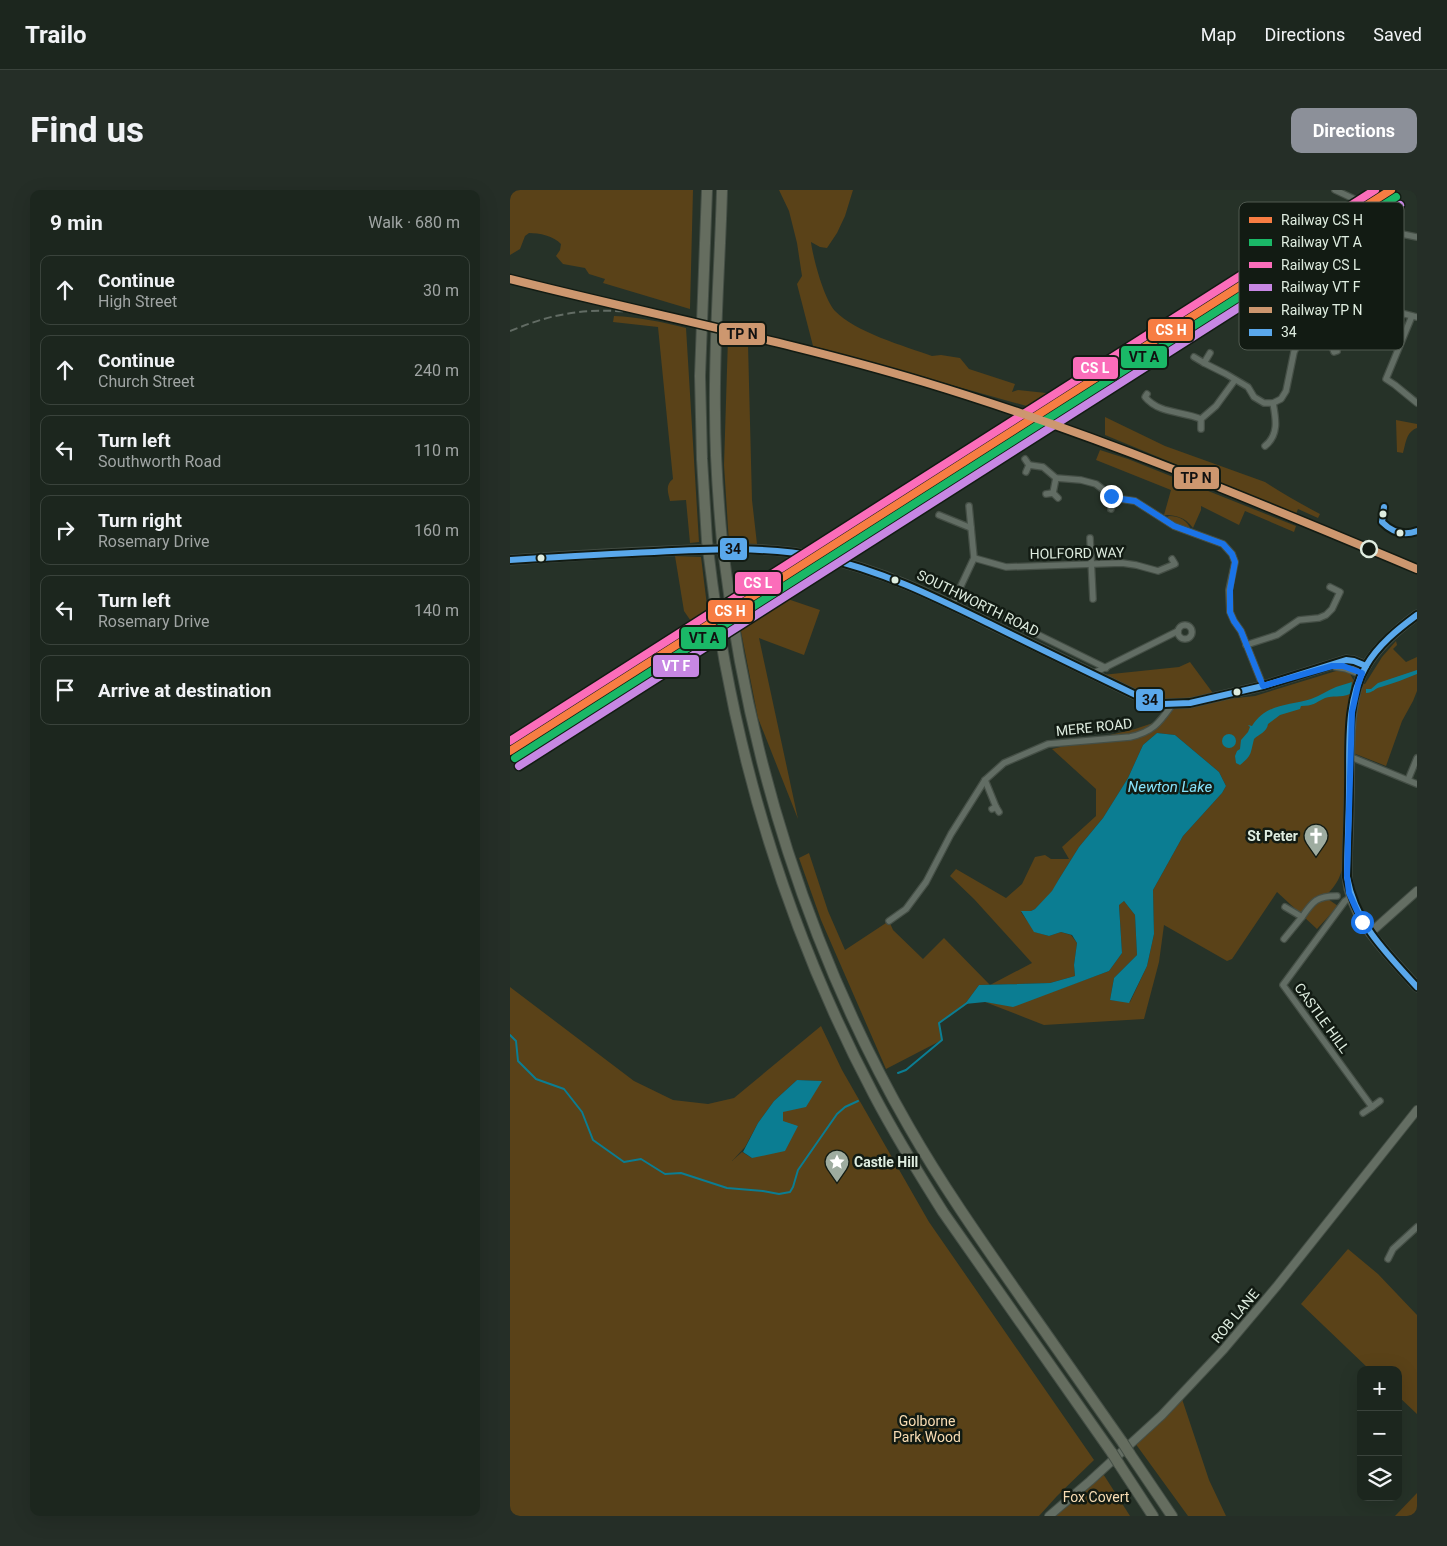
<!DOCTYPE html>
<html lang="en">
<head>
<meta charset="utf-8">
<style>
  :root { --surface:#1c261e; --page:#252e27; --text:#f1f3f6; --muted:#a0a5a4; --line:#3a433c; --accent:#8c9099 }
  body { margin:0; font-family:Roboto,sans-serif; background:var(--page); color:var(--text) }
  .controls { position:absolute; right:15px; bottom:15px; display:grid; overflow:hidden; border-radius:10px; box-shadow:0 5px 20px #0002 }
  .controls button { width:45px; height:45px; display:grid; place-items:center; padding:0; border:0; border-bottom:1px solid var(--line); background:var(--surface); color:var(--text); font:25px sans-serif }
  .stop { position:absolute; width:15px; height:15px; margin:-11px; border:4px solid #1a73e8; border-radius:50%; background:#fff }
  .stop.end { background:#1a73e8; border-color:#fff; box-shadow:0 1px 5px #0008 }
  .list { margin:0; padding:0; list-style:none }
  h2 { display:flex; justify-content:space-between; align-items:center; height:65px; margin:0; padding:0 20px; font-size:21px }
  h2 small { font-size:16px; font-weight:400; color:var(--muted) }
  .list li { display:grid; grid-template-columns:32px 1fr auto; gap:15px; align-items:center; box-sizing:border-box; height:70px; margin:0 10px 10px; padding:0 10px; border:1px solid var(--line); border-radius:10px }
  .list b { display:block; font-size:19px; white-space:nowrap }
  .list p { margin:0; font-size:16px; white-space:nowrap; color:var(--muted) }
  .list em { font-size:16px; font-style:normal; color:var(--muted) }
  .icon { flex:none; width:28px; height:28px; fill:none; stroke:currentColor; stroke-width:2; stroke-linecap:round; stroke-linejoin:round }
  .map { position:relative; flex:none; width:907px; height:1326px; overflow:hidden; border-radius:10px }
  header { display:flex; align-items:center; gap:30px; box-sizing:border-box; height:70px; padding:0 25px; background:var(--surface); border-bottom:1px solid var(--line) }
  header strong { font-size:24px }
  nav { display:flex; gap:28px; margin-inline-start:auto; font-size:18px }
  .intro { display:flex; align-items:center; justify-content:space-between; box-sizing:border-box; height:120px; padding:0 30px }
  h1 { margin:0; font-size:35px }
  .button { padding:12px 22px; border-radius:10px; background:var(--accent); color:#fff; font-size:18px; font-weight:700 }
  main { display:flex; gap:30px; padding:0 30px }
  aside { flex:1; background:var(--surface); border-radius:10px; box-shadow:0 5px 20px #0002 }
  .map>svg:first-child { display:block }
  .green { fill:#5a4218; fill-rule:evenodd }
  .water { fill:#0b7d92 }
  .lines { fill:none; stroke-linecap:round; stroke-linejoin:round }
  .stream { stroke:#0b7d92; stroke-width:2 }
  .street-casing { stroke:#454f46; stroke-width:8 }
  .secondary-casing { stroke:#454f46; stroke-width:10 }
  .primary-casing { stroke:#454f46; stroke-width:11 }
  .highway-casing { stroke:#454f46; stroke-width:12 }
  .street { stroke:#626d64; stroke-width:5.5 }
  .secondary { stroke:#646e63; stroke-width:8 }
  .primary { stroke:#646d61; stroke-width:9 }
  .highway { stroke:#656d5f; stroke-width:10 }
  .rail { stroke:#626c64; stroke-width:2; stroke-dasharray:8 4; stroke-linecap:butt }
  .highway-bridge-casing { stroke:#454f46; stroke-width:12; stroke-linecap:butt }
  .highway-bridge { stroke:#656d5f; stroke-width:10 }
  .bus-1-casing { stroke:#121b13; stroke-width:10 }
  .bus-1 { stroke:#5aa8eb; stroke-width:6 }
  .rail-1-casing { stroke:#121b13; stroke-width:11 }
  .rail-2-casing { stroke:#121b13; stroke-width:11 }
  .rail-3-casing { stroke:#121b13; stroke-width:11 }
  .rail-4-casing { stroke:#121b13; stroke-width:11 }
  .rail-5-casing { stroke:#121b13; stroke-width:11 }
  .rail-1 { stroke:#f77d43; stroke-width:8 }
  .rail-2 { stroke:#1ab867; stroke-width:8 }
  .rail-3 { stroke:#fb6dba; stroke-width:8 }
  .rail-4 { stroke:#c787e3; stroke-width:8 }
  .rail-5 { stroke:#cd976f; stroke-width:8 }
  .route { stroke:#1a73e8; stroke-width:6 }
  .bus-dot { fill:#dfede0; stroke:#121b13; stroke-width:2 }
  .stop-dot { fill:#121b13; stroke:#dfede0; stroke-width:2.5 }
  .labels { text-anchor:middle; dominant-baseline:central; stroke-width:5; stroke-linejoin:round; paint-order:stroke }
  .street-label { font-size:14px; fill:#dfede0; stroke:#121b13 }
  .poi-label { font-size:14px; font-weight:bold; fill:#dfede0; stroke:#121b13; text-anchor:end }
  .park-label { font-size:14px; fill:#f9ddb4; stroke:#121b13 }
  .water-label { font-size:15px; font-style:italic; fill:#86e1f9; stroke:#121b13 }
  .key { fill:#121b13; stroke:#505a50; stroke-width:1 }
  .key-label { font-size:14px; fill:#dfede0 }
  .line-badge { stroke:#121b13; stroke-width:2 }
  .badge-label { font-size:14px; text-anchor:middle; font-weight:bold; fill:#fff }
  .pale-badge-label { font-size:14px; text-anchor:middle; font-weight:bold; fill:#111 }
</style>
</head>
<body>
<header>
<strong>Trailo</strong>
<nav><a>Map</a><a>Directions</a><a>Saved</a></nav>
</header>
<div class="intro"><h1>Find us</h1><a class="button">Directions</a></div>
<main>
<aside>
<h2>9 min<small>Walk · 680 m</small></h2>
<ul class="list">
<li><svg class="icon" aria-label="ahead" viewBox="0 0 24 24"><path d="M12 20V5M6 11l6-6 6 6"/></svg><div><b>Continue</b><p>High Street</p></div><em>30 m</em></li>
<li><svg class="icon" aria-label="ahead" viewBox="0 0 24 24"><path d="M12 20V5M6 11l6-6 6 6"/></svg><div><b>Continue</b><p>Church Street</p></div><em>240 m</em></li>
<li><svg class="icon" aria-label="left" viewBox="0 0 24 24"><path d="M17 20v-9H6M10 6l-5 5 5 5"/></svg><div><b>Turn left</b><p>Southworth Road</p></div><em>110 m</em></li>
<li><svg class="icon" aria-label="right" viewBox="0 0 24 24"><path d="M7 20v-9h11M14 6l5 5-5 5"/></svg><div><b>Turn right</b><p>Rosemary Drive</p></div><em>160 m</em></li>
<li><svg class="icon" aria-label="left" viewBox="0 0 24 24"><path d="M17 20v-9H6M10 6l-5 5 5 5"/></svg><div><b>Turn left</b><p>Rosemary Drive</p></div><em>140 m</em></li>
<li><svg class="icon" aria-label="arrive" viewBox="0 0 24 24"><path d="M6 21V4h12l-3 4 3 4H6"/></svg><div><b>Arrive at destination</b></div></li>
</ul>
</aside>
<div class="map">
<svg width="907" height="1326" viewBox="0 0 907 1326">
  <rect width="100%" height="100%" fill="#263228"/>
  <g class="green">
    <path d="M0,0H183L180,119L93,93L95,89L79,84L75,78L53,74L46,66L50,60L51,54C44,46 29,43 19,43L15,46L10,59L0,65Z"/>
    <path d="M269,0H343L335,26L327,43L317,58L310,57L301,52C303,68 314,109 325,121C345,142 394,156 422,166L431,165L450,168L459,179L505,194L502,202L508,200L536,203L537,206L520,217L303,156L287,94L292,86L287,53L279,21Z"/>
    <path d="M104,126C129,127 152,132 176,138L189,352L180,353L176,310L160,311C158,302 155,295 163,289L148,137L103,132Z"/>
    <path d="M218,148L238,154L242,310L247,354L219,353L214,275Z"/>
    <path d="M595,227L655,256L755,292C773,304 791,314 810,324L808,328L788,319L786,324L595,245Z"/>
    <path d="M886,230L907,234V238C896,242 896,253 893,263L887,262Z"/>
    <path d="M590,260L618,269L786,336L784,342L735,321L729,335L691,316V320L683,338C675,327 666,325 654,325L661,300L586,270Z"/>
    <path d="M659,326C669,326 677,330 681,340L666,334L655,328Z"/>
    <path d="M165,366L191,367L198,424L183,434L174,421Z"/>
    <path d="M257,402L310,420L294,465L249,448L288,629L248,528L226,416Z"/>
    <path d="M886,451L887,455L883,459L896,472L907,467V501L903,511L892,531L876,576L838,561C839,601 845,651 829,688C826,695 820,701 815,707L828,716L807,739L767,702L722,769L717,771L654,735L649,772L634,829L534,835L475,812L503,816L599,781L612,763L609,714L614,711L625,725L627,765L604,788L600,810L620,812L637,776L644,744L643,700L673,646L712,603L716,596L709,582L665,545L647,543L633,555L618,588L593,628L569,657L549,689L543,701L525,719L521,721L511,722L525,742L539,746L551,742L561,745L567,753L564,775L565,786L540,793L469,795L455,814L429,833L432,850L376,879L311,730L289,668L299,663L318,721L335,760L379,731L383,740L413,769L434,748L480,795L522,773L464,709L440,686L446,679L496,708L512,694L525,667L535,665L541,669H559L552,657L586,626V599L542,559L625,539L649,531L658,511H648L592,485L669,477L680,472L708,510L745,506L826,481L832,480L839,482L844,491L855,494L872,467Z"/>
    <path d="M0,797L124,891L163,910L198,914L224,908L311,836L332,880L419,1032L584,1270L547,1306L529,1326H0ZM287,890L311,891L273,922V931L242,968L232,962L222,971L235,957L248,933L264,911Z"/>
    <path d="M838,1059L868,1084L907,1125V1224L888,1206V1180H860L791,1114Z"/>
    <path d="M672,1209L699,1290L716,1326H678L625,1253Z"/>
    <path d="M590,1279L620,1326H538Z"/>
    <path d="M907,1303V1326H885Z"/>
  </g>
  <g class="water">
    <path d="M907,480V484C895,489 884,493 871,497C865,498 863,503 856,503V499H861L868,493Z"/>
    <path d="M842,492L840,504C830,508 823,505 815,508C805,513 803,516 791,516L790,519L770,525L758,534C757,542 749,544 744,549C740,565 742,565 730,575L726,573L725,566L727,561L730,559L731,550L738,542L740,537L738,535L742,536C756,513 779,516 801,509C810,506 818,500 826,497C831,495 837,494 842,492Z"/>
    <path d="M647,543L665,545L709,582L716,596L712,603L673,646L643,700L644,744L637,776L619,813L600,810L604,788L627,765L625,725L614,711L609,715L612,763L599,781L503,817L475,812L455,814L469,795L540,793L565,786L564,775L567,753L562,745L551,742L539,746L524,742L511,721H521L525,719L542,701L549,689L569,657L593,628L618,588L633,555Z"/>
    <circle cx="719" cy="551" r="7"/>
    <path d="M287,890L312,891L296,917L273,922V931L288,936L275,961L242,968L233,962L248,933L264,911Z"/>
  </g>
  <g class="lines">
    <g class="stream">
      <path d="M0,845L6,851L8,871L26,889L54,899L72,922L83,950L114,972L131,969L155,984L171,983L217,998L253,1001L269,1004L280,1002L283,997L288,980L327,924L335,917L348,911"/>
      <path d="M388,883L396,880L432,850L429,833L457,813"/>
    </g>
    <defs>
      <g id="street">
        <path d="M825,0L872,22L878,28L882,42"/>
        <path d="M882,42L907,47"/>
        <path d="M833,86L850,94L857,102"/>
        <path d="M887,122L907,127"/>
        <path d="M902,126L876,189L885,195L907,213"/>
        <path d="M753,133L788,153"/>
        <path d="M798,134L822,156L824,162L827,161"/>
        <path d="M684,167L694,173L700,163"/>
        <path d="M694,173L716,184L738,197L744,207L754,213H763L771,209L776,201L784,162L798,134L804,113L811,103L822,97L833,86C831,63 864,50 882,42"/>
        <path d="M637,204L635,207C649,224 672,221 691,229"/>
        <path d="M691,239V229L706,216L725,190"/>
        <path d="M755,256C769,245 766,229 763,213"/>
        <path d="M515,269L519,275L516,282"/>
        <path d="M519,275L533,277L546,288L571,290L586,294L604,308L625,311L664,336L713,354L722,364L725,372L719,400L720,422L724,431L731,441L753,496"/>
        <path d="M543,303L546,288"/>
        <path d="M536,304L543,303L548,308"/>
        <path d="M601,319L604,308"/>
        <path d="M429,325L461,338"/>
        <path d="M580,348L583,409"/>
        <path d="M464,368L496,377L612,373L626,375L648,381L665,374L662,369"/>
        <path d="M272,401L310,377L315,368"/>
        <path d="M442,415L464,368L459,316"/>
        <path d="M496,429L596,478"/>
        <circle cx="675" cy="442" r="7"/>
        <path d="M736,455L767,445L789,430L809,428L816,425L822,419L830,402L820,397"/>
        <path d="M582,484L668,441"/>
        <path d="M841,567L907,594"/>
        <path d="M475,590L486,617"/>
        <path d="M898,590L907,568"/>
        <path d="M482,619L486,617L489,622"/>
        <path d="M841,707L835,711L773,795L862,917L870,911"/>
        <path d="M775,717L792,727C803,711 807,706 827,706"/>
        <path d="M379,731L396,719L416,692L441,644L475,590L494,573L538,554L620,547C643,542 649,533 662,515"/>
        <path d="M774,749L792,727"/>
        <path d="M853,923L862,917"/>
        <path d="M878,1069L883,1059L907,1037"/>
      </g>
      <g id="secondary">
        <path d="M860,743L907,701"/>
        <path d="M539,1326L580,1291L652,1225L714,1159L767,1096L907,920"/>
      </g>
      <g id="primary">
        <path d="M0,370C45,367 91,364 136,362C194,359 253,355 310,367C371,380 427,407 482,435C532,459 582,484 632,508L654,514L680,513L753,496L836,470L844,471L856,476"/>
        <path d="M907,425C888,439 868,456 856,476C835,510 841,574 839,614C839,638 837,662 837,687C841,732 879,764 907,797"/>
        <path d="M824,475L836,477L852,483"/>
      </g>
      <g id="highway">
        <path d="M197,0L190,186L192,269L197,351"/>
        <path d="M212,0C210,74 204,147 205,221C205,264 208,308 212,351"/>
        <path d="M199,367C221,555 276,738 364,905C385,945 409,984 433,1022L602,1263"/>
        <path d="M214,367C238,567 299,763 399,937C431,993 468,1046 505,1099C541,1150 577,1201 613,1253"/>
        <path d="M620,1264L662,1326"/>
        <path d="M609,1274L643,1326"/>
      </g>
    </defs>
    <use href="#street" class="street-casing"/>
    <use href="#secondary" class="secondary-casing"/>
    <use href="#primary" class="primary-casing"/>
    <use href="#highway" class="highway-casing"/>
    <use href="#street" class="street"/>
    <use href="#secondary" class="secondary"/>
    <use href="#primary" class="primary"/>
    <use href="#highway" class="highway"/>
    <path class="rail" d="M0,141C18,134 36,127 56,124C93,117 134,122 171,130"/>
    <defs>
      <g id="highway-bridge">
        <path d="M197,351L199,367"/>
        <path d="M212,351L214,367"/>
        <path d="M613,1253L620,1264"/>
        <path d="M602,1263L609,1274"/>
      </g>
    </defs>
    <use href="#highway-bridge" class="highway-bridge-casing"/>
    <use href="#highway-bridge" class="highway-bridge"/>
    <defs>
      <g id="bus-1">
        <path d="M874,317L872,332C882,342 894,346 907,341"/>
        <path d="M0,370C48,367 96,364 144,362C199,359 255,356 310,367C371,380 427,408 482,435C532,460 582,484 632,508L654,514L680,513L753,496L836,470L844,471L856,476"/>
        <path d="M907,425C888,439 868,455 856,476C835,512 840,559 839,599C839,629 837,658 837,687C846,735 876,762 907,797"/>
      </g>
    </defs>
    <use href="#bus-1" class="bus-1-casing"/>
    <use href="#bus-1" class="bus-1"/>
    <defs>
      <path id="rail-1" d="M0,561L881,0"/>
      <path id="rail-2" d="M5,568L886,7"/>
      <path id="rail-3" d="M0,551L865,0"/>
      <path id="rail-4" d="M9,576L890,15"/>
      <path id="rail-5" d="M0,89C138,124 278,151 414,192C583,243 745,311 907,379"/>
    </defs>
    <use href="#rail-1" class="rail-1-casing"/>
    <use href="#rail-2" class="rail-2-casing"/>
    <use href="#rail-3" class="rail-3-casing"/>
    <use href="#rail-4" class="rail-4-casing"/>
    <use href="#rail-5" class="rail-5-casing"/>
    <use href="#rail-1" class="rail-1"/>
    <use href="#rail-2" class="rail-2"/>
    <use href="#rail-3" class="rail-3"/>
    <use href="#rail-4" class="rail-4"/>
    <use href="#rail-5" class="rail-5"/>
  </g>
  <g class="lines">
    <path class="route" d="M601,306L604,308L625,311L664,336L713,354L722,364L725,372L720,400V422L724,431L731,441L753,496L822,476H833L852,483L848,495L842,522L837,686L839,703L852,732"/>
  </g>
  <defs>
    <symbol id="church-pin" viewBox="-11 -11 22 30"><path d="M0 17L-7.5 6A9.5 9.5 0 1 1 7.5 6Z" fill="#9eaca0" stroke="#121b13"/><path d="M-1.2-6h2.4v3.5h3.3v2.4h-3.3V6h-2.4V-.1h-3.3v-2.4h3.3Z" fill="#fff"/></symbol>
    <symbol id="sight-pin" viewBox="-11 -11 22 30"><path d="M0 17L-7.5 6A9.5 9.5 0 1 1 7.5 6Z" fill="#9eaca0" stroke="#121b13"/><path d="M0-6L1.8-2.2L6-1.7L2.9 1.2L3.7 5.4L0 3.3L-3.7 5.4L-2.9 1.2L-6-1.7L-1.8-2.2Z" fill="#fff"/></symbol>
  </defs>
  <g fill-rule="evenodd">
    <use href="#church-pin" x="792" y="632" width="28" height="38"/>
    <use href="#sight-pin" x="313" y="958" width="28" height="38"/>
  </g>
  <g class="bus-dot">
    <circle cx="873" cy="324" r="4.5"/>
    <circle cx="890" cy="343" r="4.5"/>
    <circle cx="31" cy="368" r="4.5"/>
    <circle cx="385" cy="390" r="4.5"/>
    <circle cx="727" cy="502" r="4.5"/>
  </g>
  <circle class="stop-dot" cx="859" cy="359" r="8"/>
  <g class="labels">
    <g class="street-label">
      <text transform="translate(567 363) rotate(-1)">HOLFORD WAY</text>
      <text transform="translate(468 413) rotate(26)">SOUTHWORTH ROAD</text>
      <text transform="translate(584 537) rotate(-6)">MERE ROAD</text>
      <text transform="translate(812 828) rotate(54)">CASTLE HILL</text>
      <text transform="translate(725 1126) rotate(-50)">ROB LANE</text>
    </g>
    <g class="poi-label">
      <text x="788" y="646">St Peter</text>
      <text x="344" y="972" text-anchor="start">Castle Hill</text>
    </g>
    <g class="park-label">
      <text x="417" y="1231">Golborne<tspan x="417" dy="16">Park Wood</tspan></text>
      <text x="586" y="1307">Fox Covert</text>
    </g>
    <g class="water-label">
      <text x="660" y="597">Newton Lake</text>
    </g>
  </g>
  <rect x="729" y="12" width="165" height="148" rx="8" class="key"/>
  <rect x="739" y="27" width="23" height="6" fill="#f77d43"/>
  <rect x="739" y="49" width="23" height="7" fill="#1ab867"/>
  <rect x="739" y="72" width="23" height="6" fill="#fb6dba"/>
  <rect x="739" y="94" width="23" height="7" fill="#c787e3"/>
  <rect x="739" y="117" width="23" height="6" fill="#cd976f"/>
  <rect x="739" y="139" width="23" height="7" fill="#5aa8eb"/>
  <g class="key-label">
    <text x="771" y="35">Railway CS H</text>
    <text x="771" y="57">Railway VT A</text>
    <text x="771" y="80">Railway CS L</text>
    <text x="771" y="102">Railway VT F</text>
    <text x="771" y="125">Railway TP N</text>
    <text x="771" y="147">34</text>
  </g>
  <g class="line-badge">
    <rect x="637" y="128" width="47" height="24" rx="5" fill="#f77d43"/>
    <rect x="208" y="132" width="48" height="24" rx="5" fill="#cd976f"/>
    <rect x="610" y="155" width="48" height="24" rx="5" fill="#1ab867"/>
    <rect x="562" y="166" width="47" height="24" rx="5" fill="#fb6dba"/>
    <rect x="663" y="276" width="47" height="24" rx="5" fill="#cd976f"/>
    <rect x="209" y="347" width="29" height="24" rx="5" fill="#5aa8eb"/>
    <rect x="224" y="381" width="48" height="24" rx="5" fill="#fb6dba"/>
    <rect x="197" y="409" width="47" height="24" rx="5" fill="#f77d43"/>
    <rect x="170" y="436" width="47" height="24" rx="5" fill="#1ab867"/>
    <rect x="142" y="464" width="48" height="24" rx="5" fill="#c787e3"/>
    <rect x="625" y="498" width="29" height="24" rx="5" fill="#5aa8eb"/>
  </g>
  <g class="badge-label">
    <text x="661" y="145">CS H</text>
    <text x="585" y="183">CS L</text>
    <text x="248" y="398">CS L</text>
    <text x="220" y="426">CS H</text>
    <text x="166" y="481">VT F</text>
  </g>
  <g class="pale-badge-label">
    <text x="232" y="149">TP N</text>
    <text x="634" y="172">VT A</text>
    <text x="686" y="293">TP N</text>
    <text x="223" y="364">34</text>
    <text x="194" y="453">VT A</text>
    <text x="640" y="515">34</text>
  </g>
</svg>
<div class="controls">
<button>+</button>
<button>−</button>
<button><svg class="icon" aria-label="layers" viewBox="0 0 24 24"><path d="M12 4l9 5-9 5-9-5zM3 14l9 5 9-5"/></svg></button>
</div>
<div class="stop" style="left:852px;top:732px"></div>
<div class="stop end" style="left:601px;top:306px"></div>
</div>
</main>
</body>
</html>
